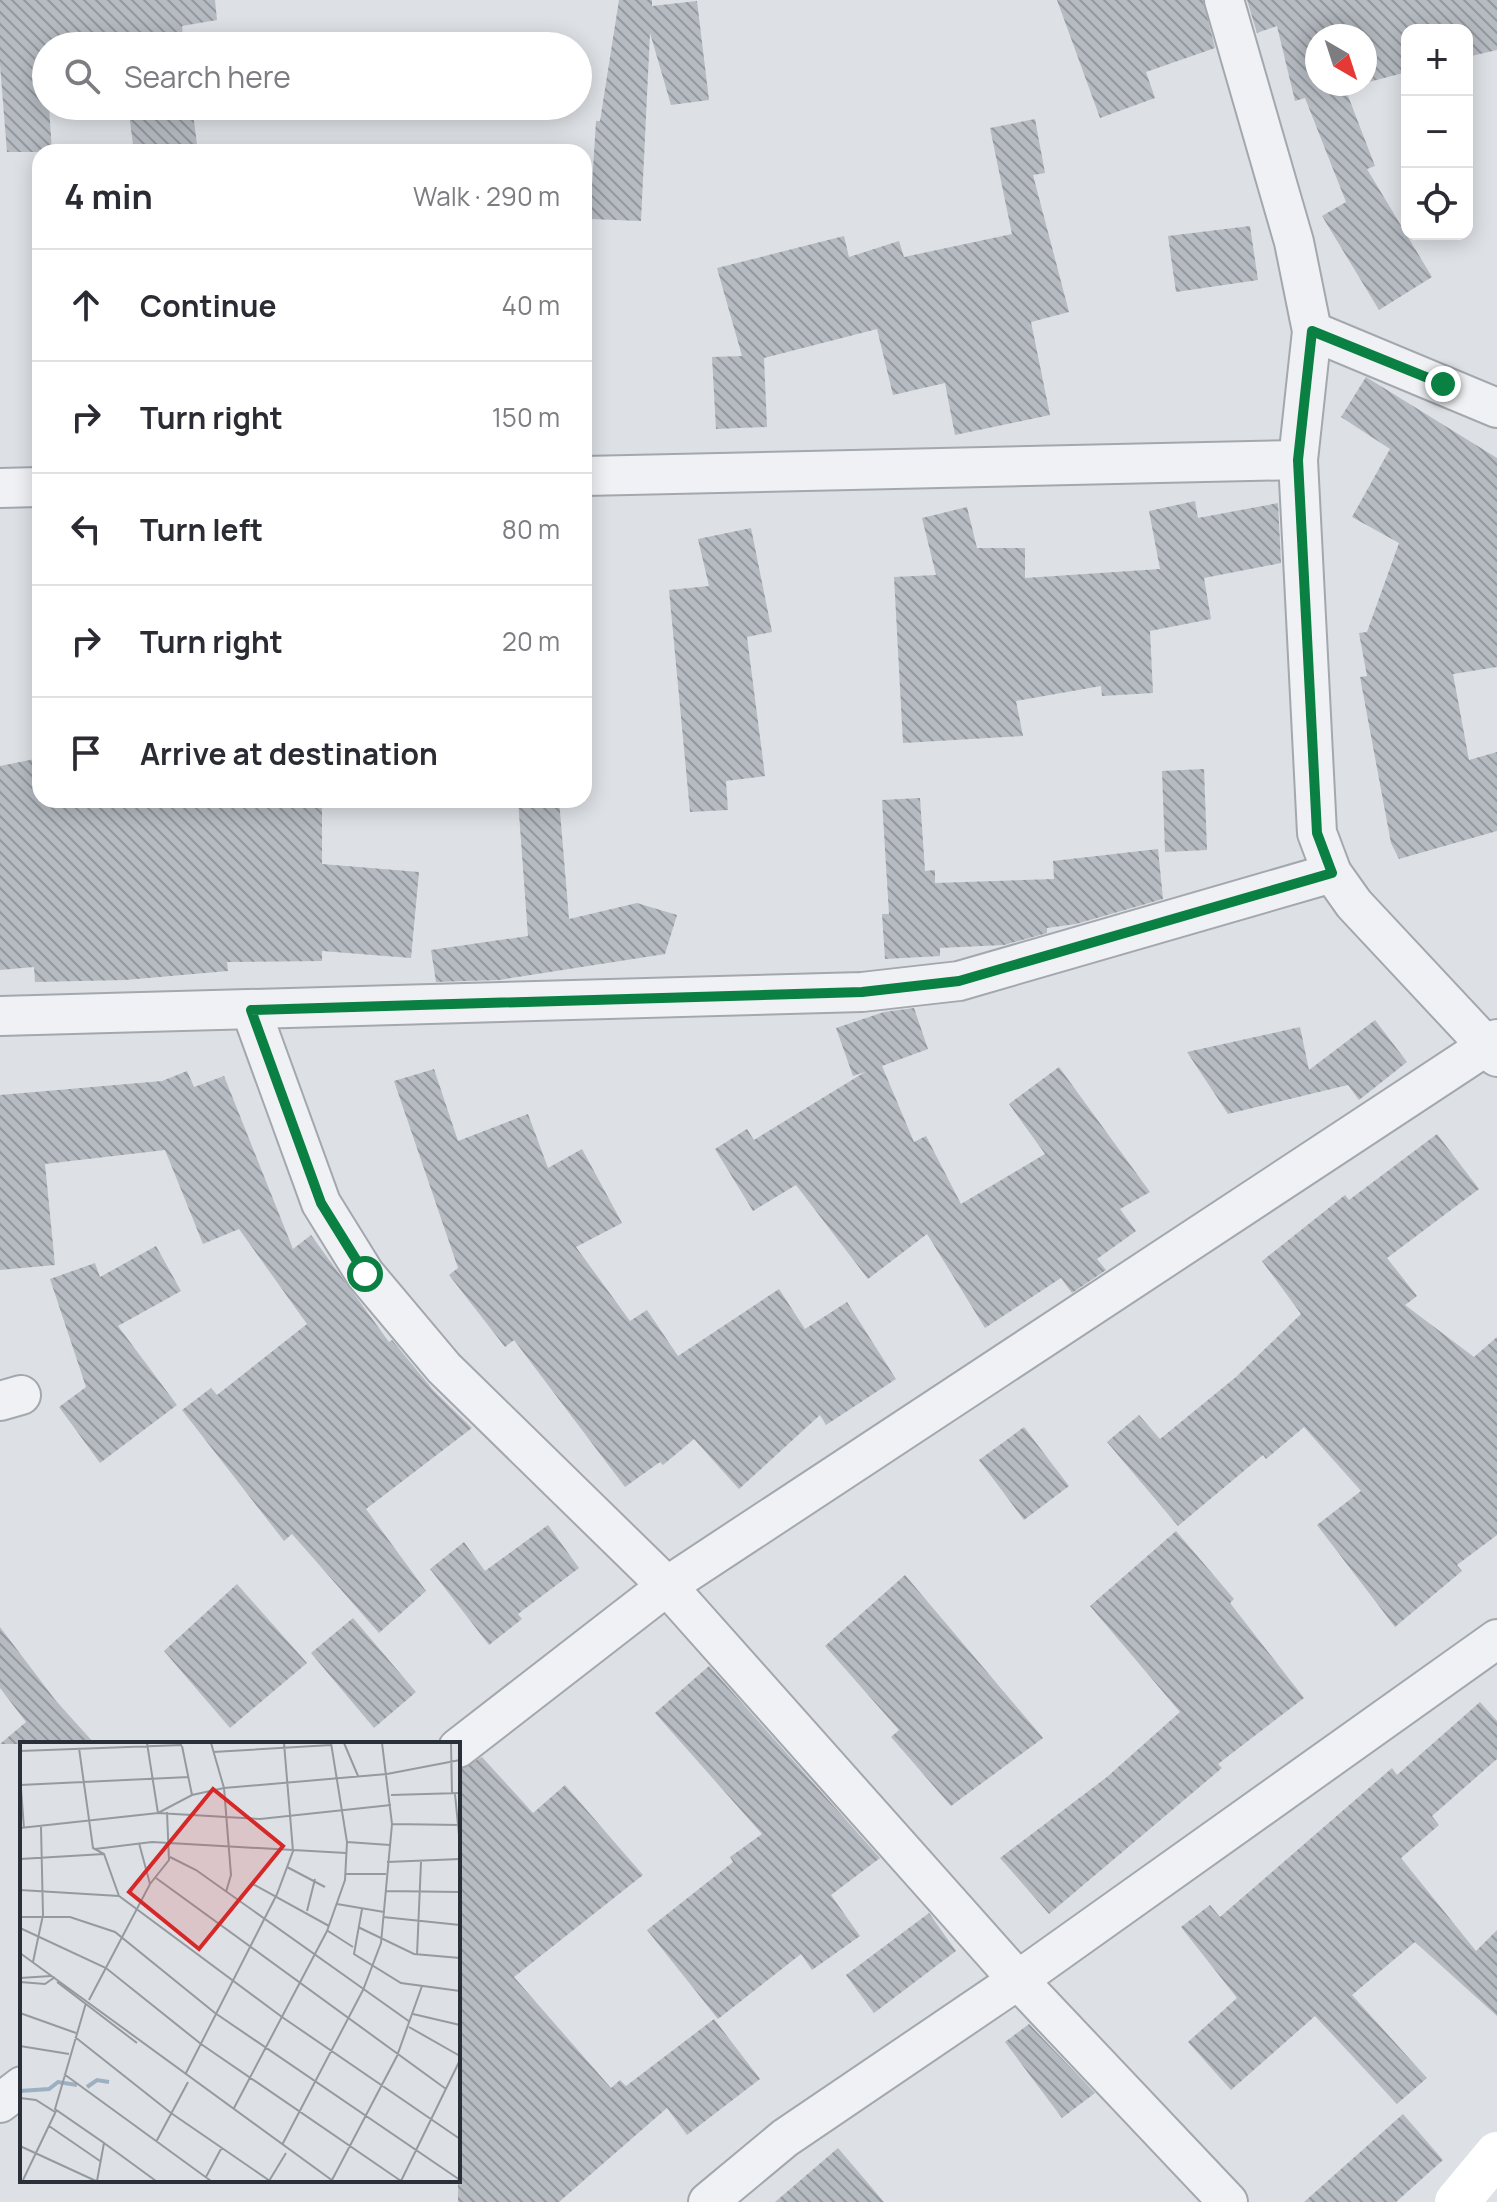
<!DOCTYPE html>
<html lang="en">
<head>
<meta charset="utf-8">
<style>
  :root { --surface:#fff; --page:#f7f7f7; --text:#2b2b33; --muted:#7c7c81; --line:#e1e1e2 }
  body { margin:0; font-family:Manrope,sans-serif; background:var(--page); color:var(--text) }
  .controls { position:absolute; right:24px; top:24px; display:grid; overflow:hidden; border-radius:16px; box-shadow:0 4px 20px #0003 }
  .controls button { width:72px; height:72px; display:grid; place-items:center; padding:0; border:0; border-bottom:2px solid var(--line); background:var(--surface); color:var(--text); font:40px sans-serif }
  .compass { position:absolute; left:1305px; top:24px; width:72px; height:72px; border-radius:50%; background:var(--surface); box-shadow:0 4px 20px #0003; rotate:141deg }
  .stop { position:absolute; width:24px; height:24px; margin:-18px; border:6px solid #0b8043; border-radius:50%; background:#fff }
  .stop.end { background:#0b8043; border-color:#fff; box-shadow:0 2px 8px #0008 }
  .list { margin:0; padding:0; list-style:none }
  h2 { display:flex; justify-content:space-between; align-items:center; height:104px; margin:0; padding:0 32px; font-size:34px }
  h2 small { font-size:26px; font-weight:400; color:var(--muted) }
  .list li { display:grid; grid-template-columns:52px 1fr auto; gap:24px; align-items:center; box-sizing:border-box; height:112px; padding:0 32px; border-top:2px solid var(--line) }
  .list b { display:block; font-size:30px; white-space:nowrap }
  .list em { font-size:26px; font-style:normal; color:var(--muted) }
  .icon { flex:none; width:44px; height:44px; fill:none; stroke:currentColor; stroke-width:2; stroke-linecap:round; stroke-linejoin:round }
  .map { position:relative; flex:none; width:1497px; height:2202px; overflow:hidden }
  .search { position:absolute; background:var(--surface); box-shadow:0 4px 20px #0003; left:32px; top:32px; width:560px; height:88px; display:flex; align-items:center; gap:20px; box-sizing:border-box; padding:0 28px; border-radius:44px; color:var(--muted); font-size:30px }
  .panel { position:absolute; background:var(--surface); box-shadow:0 4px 20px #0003; left:32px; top:144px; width:560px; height:664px; border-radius:24px }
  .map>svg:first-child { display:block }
  .building { fill:url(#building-back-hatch) }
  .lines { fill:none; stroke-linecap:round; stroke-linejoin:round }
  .street-casing { stroke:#a3a8ae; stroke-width:42 }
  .street { stroke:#f0f1f4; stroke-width:38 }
  .secondary { stroke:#fff; stroke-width:44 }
  .route { stroke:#0b8043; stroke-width:10 }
  .inset-river { fill:none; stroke:#9cb0c2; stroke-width:4 }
  .inset-road { fill:none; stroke:#959aa1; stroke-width:2 }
  .view { fill:#d62828; fill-opacity:0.15; stroke:#d62828; stroke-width:4 }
  .inset-edge { fill:none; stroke:#29303a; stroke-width:4 }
</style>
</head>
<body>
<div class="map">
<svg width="1497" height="2202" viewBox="0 0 1497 2202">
  <defs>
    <pattern id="building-back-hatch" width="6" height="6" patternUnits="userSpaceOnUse" patternTransform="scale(2)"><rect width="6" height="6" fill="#b5bbc1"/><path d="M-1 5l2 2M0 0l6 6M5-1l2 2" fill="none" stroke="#93989e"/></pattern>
  </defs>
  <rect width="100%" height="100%" fill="#dde1e5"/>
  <g class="building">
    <path d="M0,0H215L217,20L182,26L184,46H120L119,38L74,46H46V106H49L52,152H7L0,65Z"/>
    <path d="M619,0H652V6L697,1L709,100L671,105L650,33L641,221L590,219L596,121H600Z"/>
    <path d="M1057,0H1203L1215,48L1146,72L1155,98L1100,118Z"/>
    <path d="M1247,0H1497V50L1467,57V30H1407V72L1365,83V36H1317V84H1361L1345,88L1375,166L1367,169L1432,277L1379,310L1322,216L1346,202L1305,98L1295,101L1277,26L1257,33Z"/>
    <path d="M128,106H192L198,152H134Z"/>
    <path d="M1035,119L1045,173L1033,175L1069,312L1031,322L1050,415L955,435L945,383L893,395L877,329L764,358L767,427L716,429L712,357L742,356L717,268L844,236L849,257L899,241L904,257L1012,234L990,128Z"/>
    <path d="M1250,226L1258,280L1176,292L1168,236Z"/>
    <path d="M1366,377L1497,458V667L1453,674L1469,760L1497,752V831L1399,859L1391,843L1360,677L1367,676L1359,633L1367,632L1399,543L1352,517L1390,449L1341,417Z"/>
    <path d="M1195,501L1198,518L1278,503L1281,563L1204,578L1211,619L1150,631L1153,693L1102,696L1101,686L1016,701L1023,736L903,743L894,577L936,575L922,518L967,507L977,548H1025V578L1160,569L1149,511Z"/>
    <path d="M751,528L772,632L747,637L765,776L726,781L728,810L690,812L669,590L709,586L698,539Z"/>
    <path d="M40,758V800H322V864L419,872L411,958L322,951V961L227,962L228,971L125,980L35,982L34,967L0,970V766Z"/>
    <path d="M1204,769L1207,850L1165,852L1162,771Z"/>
    <path d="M920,798L925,871L935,870V883L1054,879L1053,861L1158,849L1163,899L1076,924L1047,928V933L1004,945L940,948V956L885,959L882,914H889L882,800Z"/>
    <path d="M518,800H559L569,919L637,903L677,915L665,954L499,980L436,982L431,950L528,936Z"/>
    <path d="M914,1008L928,1049L882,1066L914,1142L926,1136L961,1204L1045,1154L1009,1104L1059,1067L1150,1192L1120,1209L1136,1231L1097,1259L1106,1270L1072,1293L1061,1278L985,1328L927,1234L868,1279L796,1185L753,1211L715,1149L747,1129L754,1140L865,1072L853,1076L836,1028L884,1012Z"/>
    <path d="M1375,1020L1407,1062L1359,1100L1348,1085L1228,1114L1187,1052L1300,1027L1309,1070Z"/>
    <path d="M434,1069L458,1141L528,1114L548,1168L582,1149L622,1223L576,1247L630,1321L647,1310L678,1356L779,1289L805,1329L847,1302L896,1379L826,1425L820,1415L739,1489L694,1439L663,1465L660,1462L625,1487L514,1340L505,1347L449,1275L458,1268L394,1081Z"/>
    <path d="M187,1071L194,1087L224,1076L293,1249L311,1235L389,1342L392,1340L434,1391L472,1428L366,1509L426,1591L379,1633L292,1534L284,1541L182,1410L211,1388L217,1395L307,1324L239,1229L203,1244L165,1150L45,1164L55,1265L0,1270V1095L162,1081Z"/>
    <path d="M1437,1134L1479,1189L1387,1258L1417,1296L1405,1305L1474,1357L1497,1337V1535L1457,1565L1462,1571L1395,1627L1317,1525L1361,1491L1304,1427L1266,1459L1263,1455L1178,1526L1107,1442L1139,1415L1160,1439L1236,1377L1301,1314L1262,1261L1345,1195L1349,1200Z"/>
    <path d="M156,1246L181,1291L118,1326L177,1405L100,1463L59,1407L86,1387L50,1279L95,1263L100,1277Z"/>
    <path d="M1024,1427L1069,1486L1024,1520L979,1460Z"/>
    <path d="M548,1525L579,1568L518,1614L522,1619L489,1645L430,1569L464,1542L485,1571Z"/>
    <path d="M1176,1531L1234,1599L1230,1603L1304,1698L1218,1764L1222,1768L1049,1914L1000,1858L1107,1777L1180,1712L1090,1606Z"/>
    <path d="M905,1575L1043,1738L951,1806L891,1737L899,1730L825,1646Z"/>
    <path d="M237,1584L307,1663L230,1728L164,1651Z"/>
    <path d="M353,1618L416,1692L374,1728L311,1653Z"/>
    <path d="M0,1627L56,1701L95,1744H0L26,1722L0,1688Z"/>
    <path d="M709,1666L880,1858L831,1895L860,1936L812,1970L801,1954L718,2019L647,1930L733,1862L730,1857L762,1834L655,1713Z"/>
    <path d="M1480,1702L1497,1721V1759L1432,1816L1439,1825L1401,1858L1476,1951L1497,1930V2016L1415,1942L1352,1995L1427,2078L1397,2104L1315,2016L1231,2090L1188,2042L1237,1998L1181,1927L1210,1905L1220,1917L1392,1768L1397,1775Z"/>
    <path d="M482,1757L533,1813L565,1785L643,1875L514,1977L611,2088L620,2080L626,2086L714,2019L760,2079L687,2135L667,2108L559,2202H458V1770Z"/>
    <path d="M929,1913L956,1951L874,2013L846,1975Z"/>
    <path d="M1029,2024L1095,2093L1062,2118L1005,2042Z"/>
    <path d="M1403,2114L1443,2160L1396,2202H1304Z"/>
    <path d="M838,2148L884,2202H775Z"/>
  </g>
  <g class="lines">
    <defs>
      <g id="street">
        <path d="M1224,0L1294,242L1312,331L1298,460L1317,833L1332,873L1354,904L1497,1057"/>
        <path d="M1312,331L1497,408"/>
        <path d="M584,476L1298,460"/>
        <path d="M0,488L40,487"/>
        <path d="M251,1010L321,1203L365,1274L444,1368L667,1586L1018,1980L1228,2202"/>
        <path d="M0,1016L862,992L959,981L1332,873"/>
        <path d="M0,1401L21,1395"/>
        <path d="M458,1748L667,1586L1497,1039"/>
        <path d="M0,2103L22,2086"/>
        <path d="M708,2202L785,2138L1018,1980L1497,1639"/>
      </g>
    </defs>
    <use href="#street" class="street-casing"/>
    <use href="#street" class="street"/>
    <path class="secondary" d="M1457,2202L1497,2154"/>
  </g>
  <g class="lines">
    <path class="route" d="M365,1274L321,1203L251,1010L862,992L959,981L1332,873L1317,833L1298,460L1312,331L1443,384"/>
  </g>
  <g transform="translate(20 1742)">
    <rect width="440" height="440" fill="#dde1e5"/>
    <path class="inset-river" d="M67,345L77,338L89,340M0,349L29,347L38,340L57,343"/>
    <path class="inset-road" d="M127,1L138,71L240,77L371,63M191,1L204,46L211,133L206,150M324,1L338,34M431,1L432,52M162,4L172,53M59,6L73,106L84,112L99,154M0,9L162,3M193,10L311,3M0,34L4,86M0,43L169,35M435,52L440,103M371,53L440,51M372,82L440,83M0,86L138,71L172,53L204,46L367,32L440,18M327,100L370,103M119,101L130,142M75,107L132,100L326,111M150,115L176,128L390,280M0,117L84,112M367,120L440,117M267,125L305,145M326,132H366M136,136L426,347M231,141L309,184M0,148L99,154L262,275L440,397M365,149L440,150M317,162L364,170M342,167L334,212L381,241L440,249M287,169L295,137M0,175H50L95,190L195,271L440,438M363,175L440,183M338,185L394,212L440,216M0,186L86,226L181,302L381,439M308,189L333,205M0,211L313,439M397,213L401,120M13,220L23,173L21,85M0,236L31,234M0,240L25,242L35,235M37,240L117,301M69,258L130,142L149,118L147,70M66,261L35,367L84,401L77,439M0,271L56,291M393,272L440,283M389,285L440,314M55,295L151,371L250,439M0,304L49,312M166,331L257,152L273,109L264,1M44,332L191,439M0,356L16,358L35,370M214,366L307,189L325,138L327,100L311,1M29,384L80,419M136,400L168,340M84,401L136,439M262,403L343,248L361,201L372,82L362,1M0,404L76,439M186,435L202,405M3,438L36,369M312,438L377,314L402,244M249,439L266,411M381,439L440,318"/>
    <path class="view" d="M193,47L263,104L179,207L109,150Z"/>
    <rect width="440" height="440" class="inset-edge"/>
  </g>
</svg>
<div class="controls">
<button>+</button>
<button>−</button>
<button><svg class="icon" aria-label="locate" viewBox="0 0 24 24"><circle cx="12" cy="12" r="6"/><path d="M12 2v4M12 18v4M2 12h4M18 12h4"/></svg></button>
</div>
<svg class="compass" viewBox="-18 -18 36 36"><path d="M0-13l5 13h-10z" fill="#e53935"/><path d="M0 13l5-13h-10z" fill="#7c7c81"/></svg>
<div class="stop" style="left:365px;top:1274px"></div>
<div class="stop end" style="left:1443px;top:384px"></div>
<div class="search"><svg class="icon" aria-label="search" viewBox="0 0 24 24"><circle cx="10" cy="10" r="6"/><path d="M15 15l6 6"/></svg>Search here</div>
<section class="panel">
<h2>4 min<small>Walk · 290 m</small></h2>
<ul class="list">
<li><svg class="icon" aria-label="ahead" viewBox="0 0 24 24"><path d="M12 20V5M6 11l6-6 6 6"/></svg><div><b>Continue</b></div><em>40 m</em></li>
<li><svg class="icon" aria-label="right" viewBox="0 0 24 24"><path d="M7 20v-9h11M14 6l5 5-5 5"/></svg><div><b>Turn right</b></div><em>150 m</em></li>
<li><svg class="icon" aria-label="left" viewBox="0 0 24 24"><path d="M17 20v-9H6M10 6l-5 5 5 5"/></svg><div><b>Turn left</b></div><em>80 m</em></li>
<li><svg class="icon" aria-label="right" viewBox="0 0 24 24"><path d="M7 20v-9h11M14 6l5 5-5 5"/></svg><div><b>Turn right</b></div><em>20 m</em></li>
<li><svg class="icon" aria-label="arrive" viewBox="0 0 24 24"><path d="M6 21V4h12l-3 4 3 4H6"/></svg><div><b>Arrive at destination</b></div></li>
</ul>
</section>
</div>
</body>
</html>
